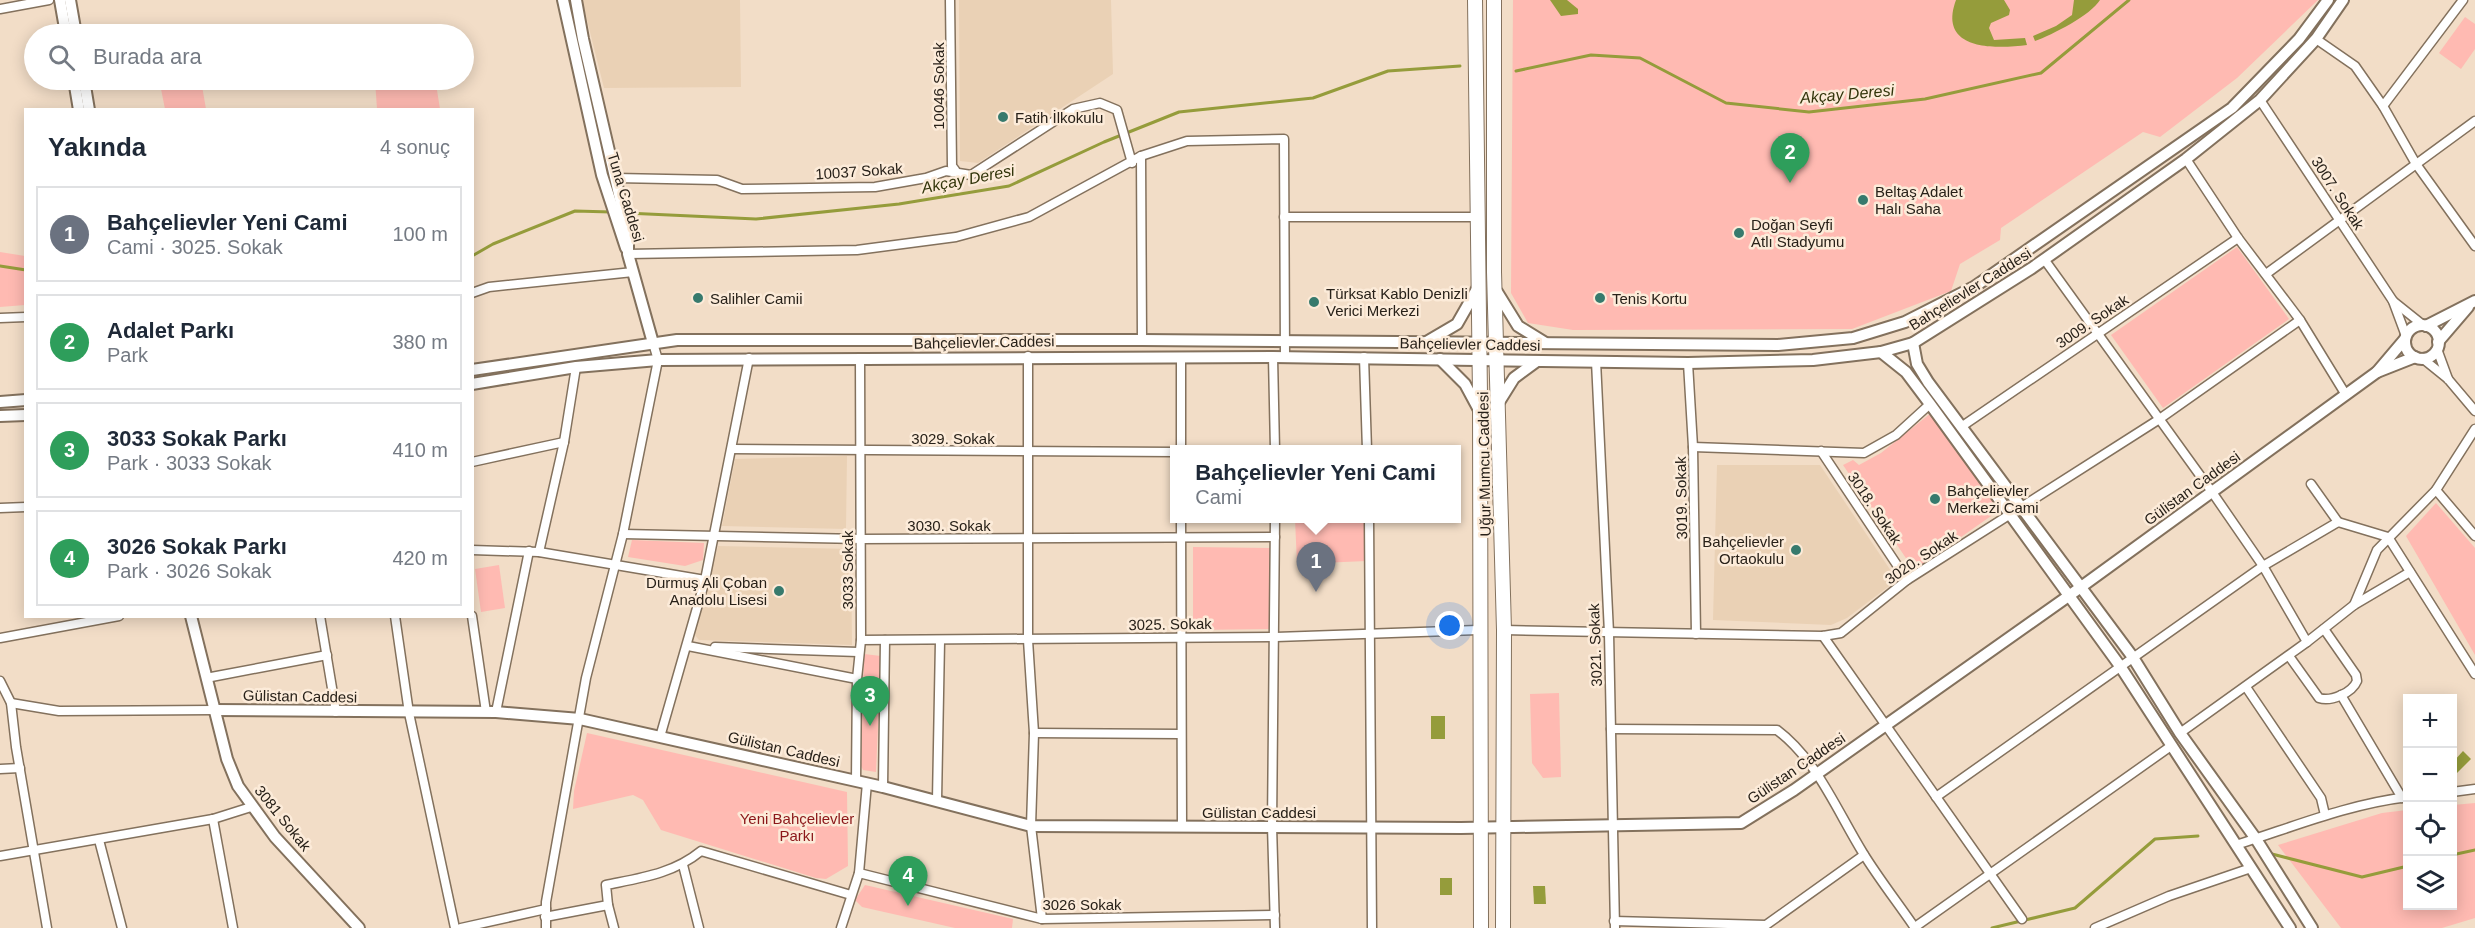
<!DOCTYPE html>
<html lang="tr">
<head>
<meta charset="utf-8">
<style>
  :root { --surface:#fff; --page:#f2f2f3; --text:#1f2937; --muted:#747a83; --line:#e0e1e3; --accent:#0f766e }
  body { margin:0; font-family:Arial,sans-serif; background:var(--page); color:var(--text) }
  .controls { position:absolute; right:18px; bottom:18px; display:grid; overflow:hidden; border-radius:0px; box-shadow:0 3px 15px #0003 }
  .controls button { width:54px; height:54px; display:grid; place-items:center; padding:0; border:0; border-bottom:2px solid var(--line); background:var(--surface); color:var(--text); font:30px sans-serif }
  .you { position:absolute; left:1450px; top:626px; width:21px; height:21px; margin:-15px; border:4px solid #fff; border-radius:50%; background:#1a73e8; box-shadow:0 0 0 9px #1a73e833 }
  .badge { display:grid; place-items:center; width:39px; height:39px; border-radius:50%; background:var(--accent); color:#fff; font-size:20px; font-weight:700 }
  .pin { position:absolute; translate:-50% -50px; filter:drop-shadow(0 2px 3px #0008) }
  .pin::after { content:''; position:absolute; top:32px; width:21px; height:18px; background:inherit; clip-path:polygon(0 0,100% 0,50% 100%) }
  .popup { position:absolute; left:1170px; top:445px; width:291px; height:78px; box-sizing:border-box; display:grid; place-content:center; border-radius:0px; background:var(--surface); filter:drop-shadow(0 2px 4px #0005); font-size:20px; white-space:nowrap; color:var(--muted) }
  .popup b { font-size:22px; color:var(--text) }
  .popup::after { content:''; position:absolute; left:50%; top:100%; margin-left:-12px; border:12px solid transparent; border-top-color:var(--surface) }
  .list { margin:0; padding:0; list-style:none }
  h2 { display:flex; justify-content:space-between; align-items:center; height:78px; margin:0; padding:0 24px; font-size:26px }
  h2 small { font-size:20px; font-weight:400; color:var(--muted) }
  .list li { display:grid; grid-template-columns:39px 1fr auto; gap:18px; align-items:center; box-sizing:border-box; height:96px; margin:0 12px 12px; padding:0 12px; border:2px solid var(--line); border-radius:0px }
  .list b { display:block; font-size:22px; white-space:nowrap }
  .list p { margin:0; font-size:20px; white-space:nowrap; color:var(--muted) }
  .list em { font-size:20px; font-style:normal; color:var(--muted) }
  .icon { flex:none; width:33px; height:33px; fill:none; stroke:currentColor; stroke-width:2; stroke-linecap:round; stroke-linejoin:round }
  .map { position:relative; flex:none; width:2475px; height:928px; overflow:hidden }
  .search { position:absolute; background:var(--surface); box-shadow:0 3px 15px #0003; left:24px; top:24px; width:450px; height:66px; display:flex; align-items:center; gap:15px; box-sizing:border-box; padding:0 21px; border-radius:33px; color:var(--muted); font-size:22px }
  .panel { position:absolute; background:var(--surface); box-shadow:0 3px 15px #0003; left:24px; top:108px; width:450px; height:510px; border-radius:0px }
  .map>svg:first-child { display:block }
  .built { fill:#ead1b5 }
  .green { fill:#ffbab2 }
  .water { fill:#959c3b }
  .lines { fill:none; stroke-linecap:round; stroke-linejoin:round }
  .stream { stroke:#959c3b; stroke-width:3 }
  .minor-casing { stroke:#83715d; stroke-width:11 }
  .tertiary-casing { stroke:#83715d; stroke-width:14 }
  .primary-casing { stroke:#83715d; stroke-width:16 }
  .minor { stroke:#fff; stroke-width:8 }
  .tertiary { stroke:#fff; stroke-width:10 }
  .primary { stroke:#fff; stroke-width:14 }
  .poi-dot { fill:#377a6d; stroke:#fcebd9; stroke-width:2 }
  .labels { text-anchor:middle; dominant-baseline:central; stroke-width:5; stroke-linejoin:round; paint-order:stroke }
  .street-label { font-size:15px; fill:#282119; stroke:#fcebd9 }
  .poi-label { font-size:15px; fill:#282119; stroke:#fcebd9; text-anchor:start }
  .park-label { font-size:15px; fill:#8b1719; stroke:#fcebd9 }
  .water-label { font-size:16px; font-style:italic; fill:#32350b; stroke:#fcebd9 }
</style>
</head>
<body>
<div class="map">
<svg width="2475" height="928" viewBox="0 0 2475 928">
  <rect width="100%" height="100%" fill="#f2ddc7"/>
  <g class="built">
    <path d="M582,0H740L741,87L604,88Z"/>
    <path d="M959,0H1111L1113,74L978,163L960,161Z"/>
    <path d="M847,456L846,529L722,526L735,459Z"/>
    <path d="M1717,465H1820L1897,580L1847,618L1831,625L1713,620Z"/>
    <path d="M718,546L851,549L852,645L699,640L694,634Z"/>
  </g>
  <g class="green">
    <path d="M1513,0H2318L2237,78L2160,137L2143,132L2001,228L2000,240L1960,264L1951,291L1852,329L1573,330L1528,323L1511,293Z"/>
    <path d="M2465,17L2475,24V49L2461,69L2439,53Z"/>
    <path d="M155,80H201L206,109H165L161,89Z"/>
    <path d="M375,80H426L436,84L440,109H377Z"/>
    <path d="M2237,247L2289,319L2163,408L2111,335Z"/>
    <path d="M0,252L25,256V305L0,307Z"/>
    <path d="M1931,413L2001,509L1914,570L1843,465L1853,460L1859,465L1881,453Z"/>
    <path d="M2436,503L2475,548V655L2406,536Z"/>
    <path d="M1295,519H1365L1367,561L1297,564Z"/>
    <path d="M632,540L704,543L703,560L685,566L628,557Z"/>
    <path d="M1193,547L1270,548L1272,629L1193,630Z"/>
    <path d="M499,565L505,608L481,612L475,569Z"/>
    <path d="M864,654L881,656L876,772L863,770L861,766Z"/>
    <path d="M1559,693L1561,777L1543,778L1532,763L1530,694Z"/>
    <path d="M587,733L847,792L848,866L826,879L816,878L661,830L643,800L633,795L573,809L574,791Z"/>
    <path d="M2475,803V918L2442,928H2341L2278,845L2382,813L2407,810L2408,906H2452L2453,805Z"/>
    <path d="M865,885L1013,919L1012,928H955L862,907L855,900Z"/>
  </g>
  <g class="water">
    <path d="M1550,0H1567L1578,9V14L1561,16Z"/>
    <path d="M1956,0H2004L2010,10L2009,15L1991,23L1989,28L1994,40L2025,38L2027,45C1996,49 1937,51 1956,0Z"/>
    <path d="M2074,0H2100C2091,15 2052,35 2035,41L2033,36L2056,26L2072,15Z"/>
    <rect x="1431" y="716" width="14" height="23"/>
    <path d="M2463,751L2471,759L2456,774L2453,771V762Z"/>
    <rect x="1440" y="878" width="12" height="17"/>
    <path d="M1533,886H1545L1546,904H1534Z"/>
  </g>
  <g class="lines">
    <g class="stream">
      <path d="M1516,71L1591,55L1640,58L1726,103L1809,112L1925,99L2041,73L2129,0"/>
      <path d="M626,213L756,219L899,204L1009,186L1104,142L1179,112L1313,98L1388,71L1460,66"/>
      <path d="M472,256L493,244L575,211L611,212"/>
      <path d="M0,266L26,270"/>
      <path d="M2272,854L2362,877L2408,866"/>
      <path d="M2452,855L2475,850"/>
      <path d="M1992,928L2075,908L2155,839L2198,836"/>
    </g>
    <defs>
      <g id="minor">
        <path d="M950,0L952,166L955,170"/>
        <path d="M0,9L49,0"/>
        <path d="M2316,39L2355,66L2383,106L2416,164L2475,246"/>
        <path d="M2260,100L2393,301L2406,336"/>
        <path d="M2383,106L2463,0"/>
        <path d="M1141,156L1142,340"/>
        <path d="M2186,159L2238,238L2300,320L2346,395"/>
        <path d="M616,178L717,180L742,189L875,187L926,178L946,171L971,175L1073,109L1100,103L1117,110L1132,163"/>
        <path d="M1284,217H1476"/>
        <path d="M628,254L857,250L956,237L1029,217L1141,156L1187,141L1284,139L1285,357"/>
        <path d="M2044,259L2212,492L2263,566L2307,642L2180,733"/>
        <path d="M2266,274L2475,121"/>
        <path d="M472,293L489,287L633,272"/>
        <path d="M2393,301L2423,325"/>
        <path d="M0,318L26,317"/>
        <path d="M2437,349L2448,379"/>
        <path d="M1028,356V640L1034,733L1031,826L1042,919"/>
        <path d="M1273,357L1275,450"/>
        <path d="M1364,357L1367,450"/>
        <path d="M2422,358L2448,379L2475,411"/>
        <path d="M1596,361L1609,633L1615,928"/>
        <path d="M1688,363L1693,447L1696,634"/>
        <path d="M1961,427L2238,238"/>
        <path d="M1693,447L1864,453L1896,435L1930,404"/>
        <path d="M732,449L1175,452"/>
        <path d="M1181,450V357"/>
        <path d="M1821,451L1907,580"/>
        <path d="M472,462L564,442"/>
        <path d="M2311,484L2338,522"/>
        <path d="M2436,490L2475,536"/>
        <path d="M0,508L26,507"/>
        <path d="M1181,518L1182,827"/>
        <path d="M1369,518L1372,928"/>
        <path d="M623,534L861,539L1275,537"/>
        <path d="M472,550L539,552L705,580"/>
        <path d="M539,552L564,442L576,367"/>
        <path d="M2354,605L2377,550L2436,490L2475,429"/>
        <path d="M320,616L336,712"/>
        <path d="M395,616L409,713L455,928"/>
        <path d="M472,616L486,712"/>
        <path d="M1504,630L1823,636L1841,633L1907,580L2158,420L2300,320"/>
        <path d="M1823,636L2022,919"/>
        <path d="M0,638L119,616"/>
        <path d="M861,640L1276,637L1478,630"/>
        <path d="M2307,642L2354,605L2410,572"/>
        <path d="M688,646L857,679"/>
        <path d="M715,647L858,652"/>
        <path d="M2289,656L2319,698C2331,702 2352,693 2357,681L2356,675L2324,629"/>
        <path d="M206,678L327,655"/>
        <path d="M0,681L11,703L16,747L47,928"/>
        <path d="M2246,687L2321,798L2325,815"/>
        <path d="M2341,695L2402,798"/>
        <path d="M11,703L59,711L214,710"/>
        <path d="M496,712L529,551"/>
        <path d="M1611,729L1777,730C1817,760 1837,811 1863,853C1879,879 1898,903 1915,928"/>
        <path d="M1034,733L1180,734"/>
        <path d="M660,737L705,580L749,358"/>
        <path d="M0,769L20,768"/>
        <path d="M856,781L857,679L861,640L860,358"/>
        <path d="M883,787L885,640"/>
        <path d="M2452,792L2475,789"/>
        <path d="M1936,797L2263,566L2338,522L2388,537L2475,674"/>
        <path d="M937,800L940,641"/>
        <path d="M213,819L233,928"/>
        <path d="M99,840L122,928"/>
        <path d="M2236,845C2293,827 2348,804 2408,797"/>
        <path d="M0,856L213,819L251,807"/>
        <path d="M683,865L699,928"/>
        <path d="M859,873L1042,919L1275,915"/>
        <path d="M608,905L614,928"/>
        <path d="M545,917L608,905L606,885C640,878 673,874 701,851L851,895"/>
        <path d="M1614,921L1766,925L1864,855"/>
        <path d="M1915,927L2171,746"/>
        <path d="M461,928L546,909"/>
        <path d="M546,928V902L586,678L623,534L658,360L653,343"/>
        <path d="M841,928L859,873L867,783"/>
        <path d="M1275,928L1272,826L1275,518"/>
        <path d="M2095,928L2169,896L2251,868"/>
      </g>
      <g id="tertiary">
        <path d="M60,0L66,34"/>
        <path d="M70,0L76,34"/>
        <path d="M563,0L602,175L626,248"/>
        <path d="M576,0L583,39L628,233V254L653,343"/>
        <path d="M74,80L79,110"/>
        <path d="M84,80L89,110"/>
        <path d="M1497,292L1518,326L1544,342"/>
        <circle cx="2422" cy="342" r="17"/>
        <path d="M2426,326L2475,301"/>
        <path d="M1428,341L1457,324L1477,289"/>
        <path d="M2438,342L2468,307"/>
        <path d="M1913,343L1917,364L1928,382L2132,656L2180,733L2256,839L2312,928"/>
        <path d="M1881,352L1906,372L1930,404L2120,666L2290,928"/>
        <path d="M1440,359L1465,384L1479,410"/>
        <path d="M472,370L677,340H1142L1778,345L1853,338L1905,322L1974,287L2232,108L2299,39L2328,0"/>
        <path d="M2377,372L2415,357"/>
        <path d="M472,384L576,367L658,360L1273,357L1688,363L1813,360L1881,352L1913,343L2032,268L2186,159L2260,100L2316,39L2343,0"/>
        <path d="M0,402L26,400"/>
        <path d="M1499,402L1514,378L1537,361"/>
        <path d="M0,416L26,415"/>
        <path d="M191,616L227,759L238,786L275,837L359,928"/>
        <path d="M214,710L496,712L580,719L883,787L1031,826L1461,828L1741,823L1794,790L2070,595L2377,372L2405,339"/>
      </g>
      <g id="primary">
        <path d="M1475,0L1480,395L1481,928"/>
        <path d="M1494,0V272L1504,630L1503,928"/>
      </g>
    </defs>
    <use href="#minor" class="minor-casing"/>
    <use href="#tertiary" class="tertiary-casing"/>
    <use href="#primary" class="primary-casing"/>
    <use href="#minor" class="minor"/>
    <use href="#tertiary" class="tertiary"/>
    <use href="#primary" class="primary"/>
  </g>
  <g class="poi-dot">
    <circle cx="1003" cy="117" r="6"/>
    <circle cx="1863" cy="200" r="6"/>
    <circle cx="1739" cy="233" r="6"/>
    <circle cx="698" cy="298" r="6"/>
    <circle cx="1600" cy="298" r="6"/>
    <circle cx="1314" cy="302" r="6"/>
    <circle cx="1935" cy="499" r="6"/>
    <circle cx="1796" cy="550" r="6"/>
    <circle cx="779" cy="591" r="6"/>
  </g>
  <g class="labels">
    <g class="street-label">
      <text transform="translate(938 86) rotate(-90)">10046 Sokak</text>
      <text transform="translate(859 171) rotate(-4)">10037 Sokak</text>
      <text transform="translate(2338 193) rotate(57)">3007. Sokak</text>
      <text transform="translate(626 197) rotate(73)">Tuna Caddesi</text>
      <text transform="translate(1970 289) rotate(-32)">Bahçelievler Caddesi</text>
      <text transform="translate(2092 321) rotate(-34)">3009. Sokak</text>
      <text transform="translate(984 342) rotate(-1)">Bahçelievler Caddesi</text>
      <text transform="translate(1470 344) rotate(1)">Bahçelievler Caddesi</text>
      <text x="953" y="438">3029. Sokak</text>
      <text transform="translate(1484 464) rotate(-91)">Uğur Mumcu Caddesi</text>
      <text transform="translate(2192 488) rotate(-36)">Gülistan Caddesi</text>
      <text transform="translate(1681 498) rotate(-91)">3019. Sokak</text>
      <text transform="translate(1875 508) rotate(56)">3018. Sokak</text>
      <text x="949" y="525">3030. Sokak</text>
      <text transform="translate(1921 557) rotate(-34)">3020. Sokak</text>
      <text transform="translate(847 570) rotate(-90)">3033 Sokak</text>
      <text transform="translate(1170 624) rotate(-1)">3025. Sokak</text>
      <text transform="translate(1595 645) rotate(-92)">3021. Sokak</text>
      <text transform="translate(300 696) rotate(1)">Gülistan Caddesi</text>
      <text transform="translate(784 749) rotate(13)">Gülistan Caddesi</text>
      <text transform="translate(1796 768) rotate(-34)">Gülistan Caddesi</text>
      <text x="1259" y="812">Gülistan Caddesi</text>
      <text transform="translate(283 818) rotate(51)">3081 Sokak</text>
      <text x="1082" y="904">3026 Sokak</text>
    </g>
    <g class="poi-label">
      <text x="1015" y="117">Fatih İlkokulu</text>
      <text x="1875" y="191">Beltaş Adalet<tspan x="1875" dy="17">Halı Saha</tspan></text>
      <text x="1751" y="224">Doğan Seyfi<tspan x="1751" dy="17">Atlı Stadyumu</tspan></text>
      <text x="1326" y="293">Türksat Kablo Denizli<tspan x="1326" dy="17">Verici Merkezi</tspan></text>
      <text x="710" y="298">Salihler Camii</text>
      <text x="1612" y="298">Tenis Kortu</text>
      <text x="1947" y="490">Bahçelievler<tspan x="1947" dy="17">Merkezi Cami</tspan></text>
      <text x="1784" y="541" text-anchor="end">Bahçelievler<tspan x="1784" dy="17">Ortaokulu</tspan></text>
      <text x="767" y="582" text-anchor="end">Durmuş Ali Çoban<tspan x="767" dy="17">Anadolu Lisesi</tspan></text>
    </g>
    <g class="park-label">
      <text x="797" y="818">Yeni Bahçelievler<tspan x="797" dy="17">Parkı</tspan></text>
    </g>
    <g class="water-label">
      <text transform="translate(1847 94) rotate(-5)">Akçay Deresi</text>
      <text transform="translate(968 179) rotate(-11)">Akçay Deresi</text>
    </g>
  </g>
</svg>
<div class="controls">
<button>+</button>
<button>−</button>
<button><svg class="icon" aria-label="locate" viewBox="0 0 24 24"><circle cx="12" cy="12" r="6"/><path d="M12 2v4M12 18v4M2 12h4M18 12h4"/></svg></button>
<button><svg class="icon" aria-label="layers" viewBox="0 0 24 24"><path d="M12 4l9 5-9 5-9-5zM3 14l9 5 9-5"/></svg></button>
</div>
<div class="you"></div>
<div class="pin badge" style="left:1316px;top:592px;background:#6b7280">1</div>
<div class="popup"><b>Bahçelievler Yeni Cami</b>Cami</div>
<div class="pin badge" style="left:1790px;top:183px;background:#2e9e5b">2</div>
<div class="pin badge" style="left:870px;top:726px;background:#2e9e5b">3</div>
<div class="pin badge" style="left:908px;top:906px;background:#2e9e5b">4</div>
<div class="search"><svg class="icon" aria-label="search" viewBox="0 0 24 24"><circle cx="10" cy="10" r="6"/><path d="M15 15l6 6"/></svg>Burada ara</div>
<section class="panel">
<h2>Yakında<small>4 sonuç</small></h2>
<ul class="list">
<li><span class="badge" style="background:#6b7280">1</span><div><b>Bahçelievler Yeni Cami</b><p>Cami · 3025. Sokak</p></div><em>100 m</em></li>
<li><span class="badge" style="background:#2e9e5b">2</span><div><b>Adalet Parkı</b><p>Park</p></div><em>380 m</em></li>
<li><span class="badge" style="background:#2e9e5b">3</span><div><b>3033 Sokak Parkı</b><p>Park · 3033 Sokak</p></div><em>410 m</em></li>
<li><span class="badge" style="background:#2e9e5b">4</span><div><b>3026 Sokak Parkı</b><p>Park · 3026 Sokak</p></div><em>420 m</em></li>
</ul>
</section>
</div>
</body>
</html>
